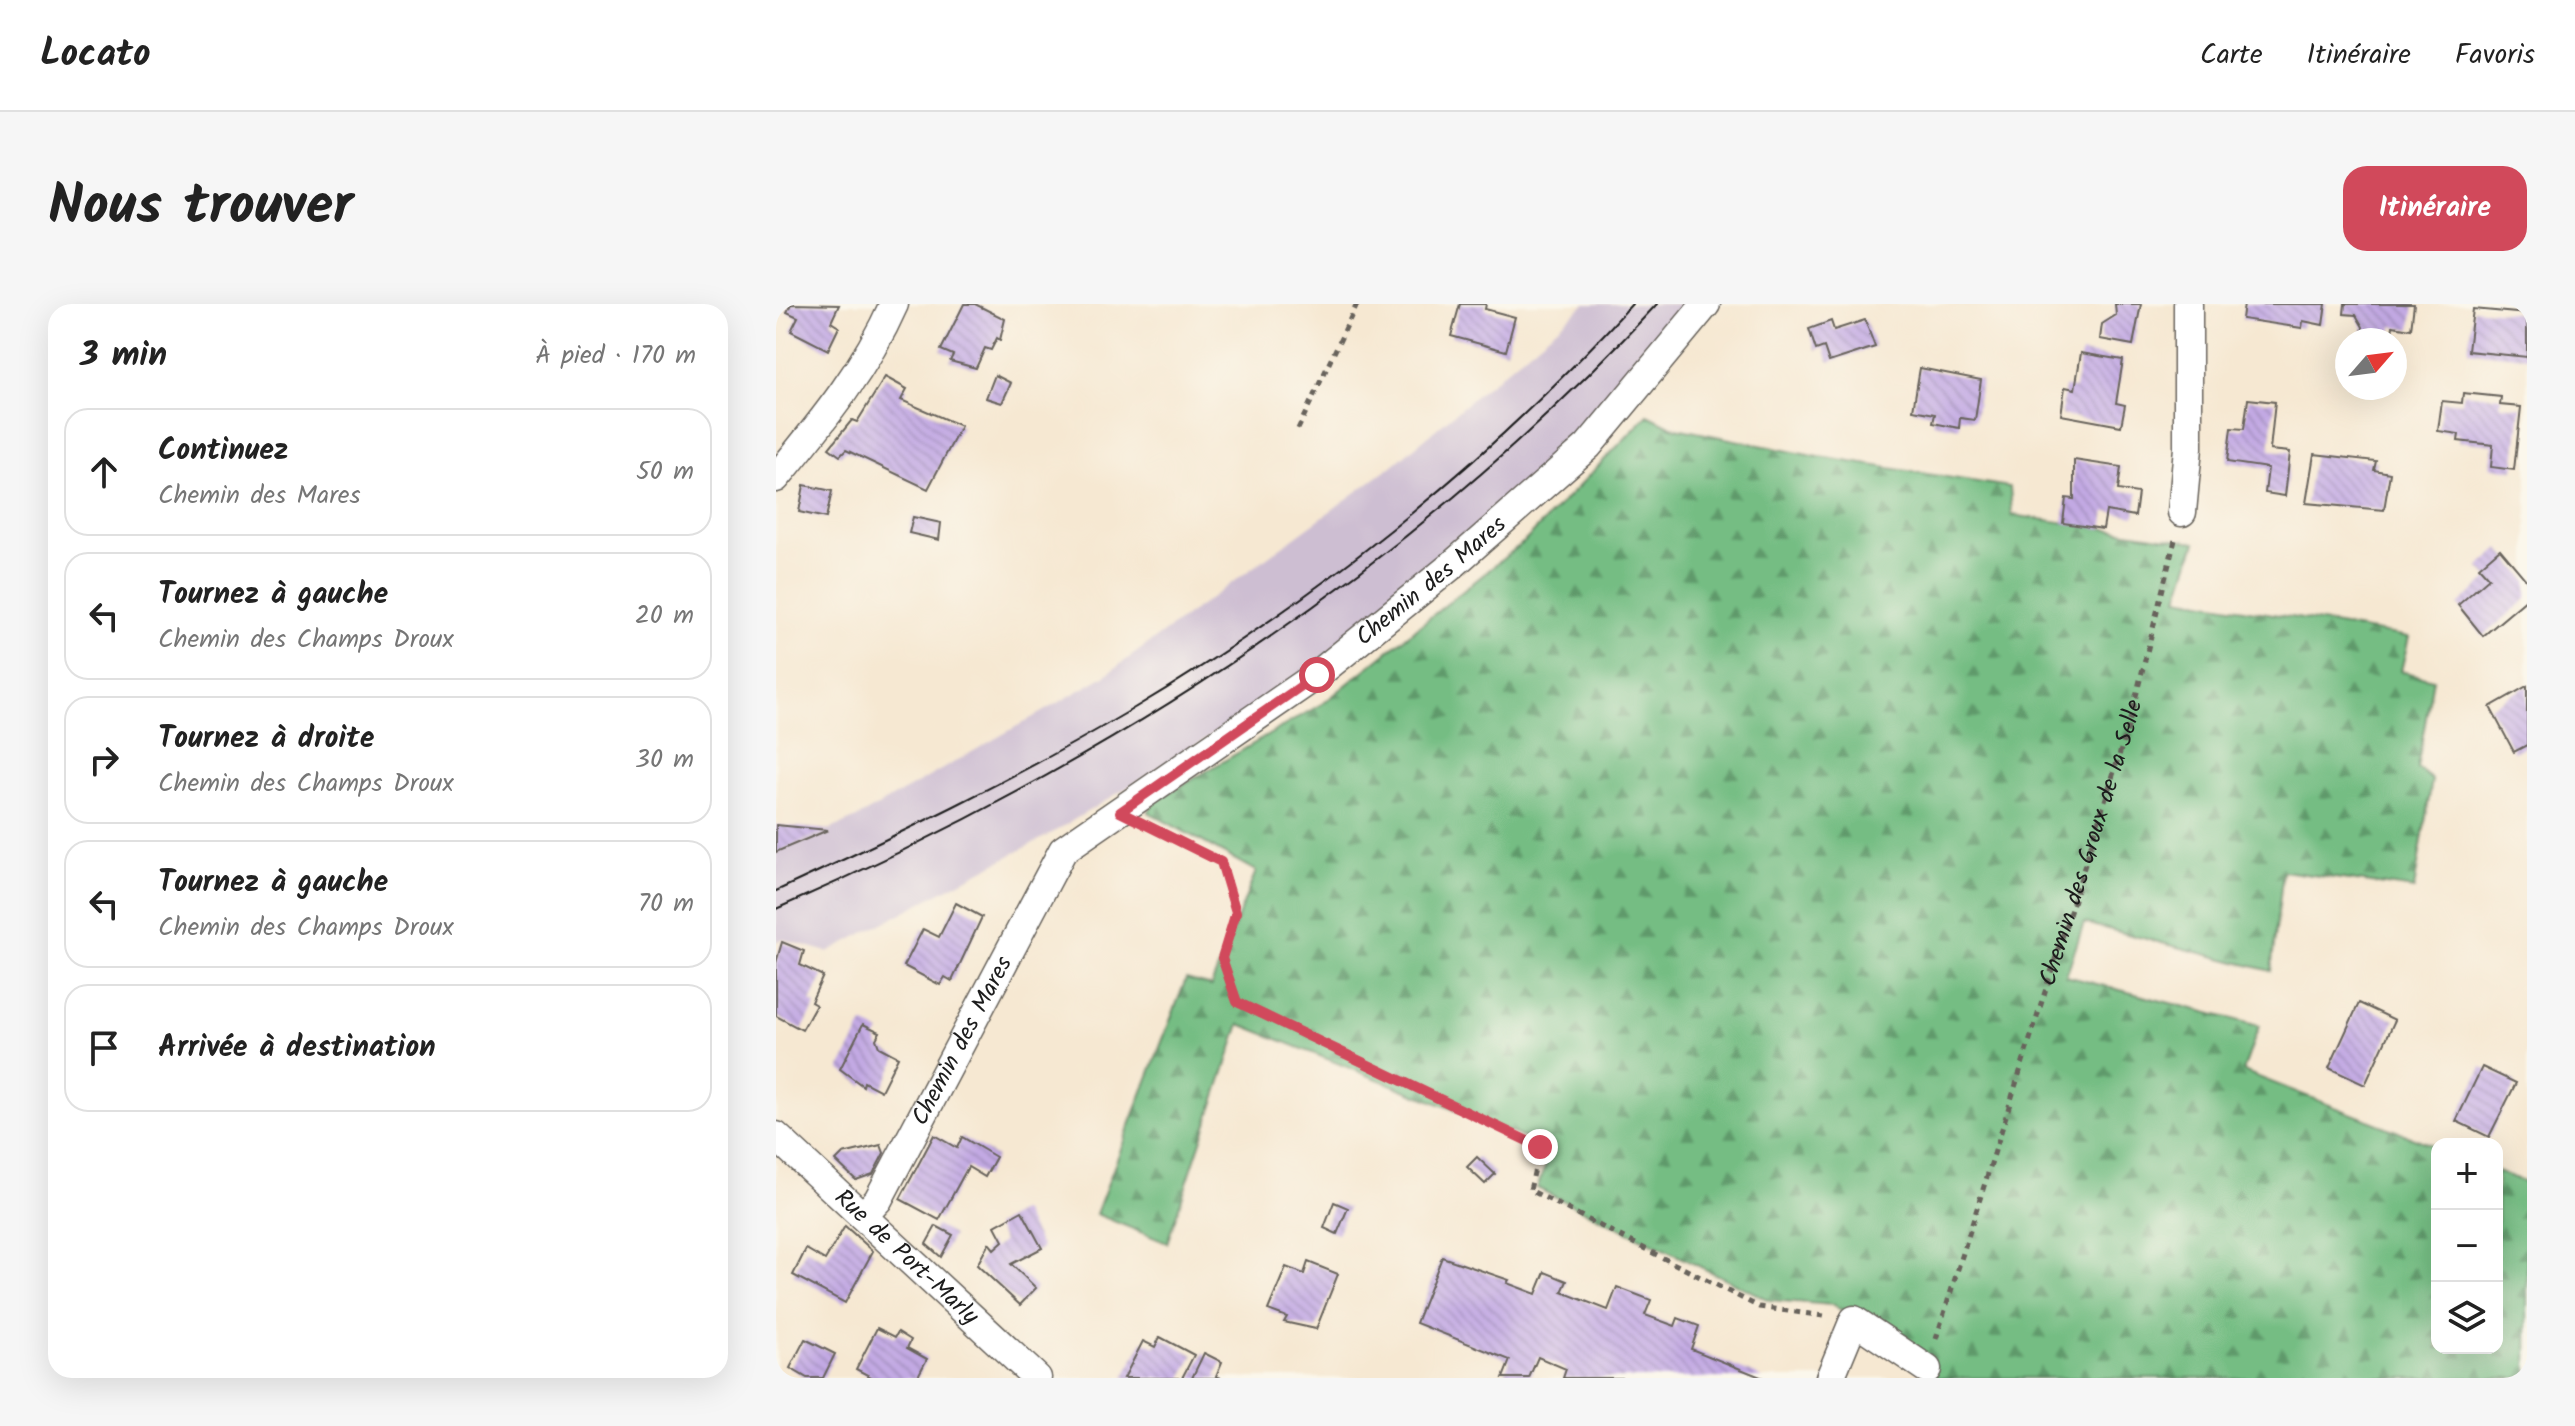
<!DOCTYPE html>
<html lang="fr">
<head>
<meta charset="utf-8">
<style>
  :root { --surface:#fff; --page:#f6f6f6; --text:#222; --muted:#767676; --line:#e0e0e0; --accent:#d1495b }
  body { margin:0; font-family:Kalam,sans-serif; background:var(--page); color:var(--text) }
  .controls { position:absolute; right:24px; bottom:24px; display:grid; overflow:hidden; border-radius:16px; box-shadow:0 8px 32px #0002 }
  .controls button { width:72px; height:72px; display:grid; place-items:center; padding:0; border:0; border-bottom:2px solid var(--line); background:var(--surface); color:var(--text); font:40px sans-serif }
  .compass { position:absolute; left:1559px; top:24px; width:72px; height:72px; border-radius:50%; background:var(--surface); box-shadow:0 8px 32px #0002; rotate:62deg }
  .stop { position:absolute; width:24px; height:24px; margin:-18px; border:6px solid #d1495b; border-radius:50%; background:#fff }
  .stop.end { background:#d1495b; border-color:#fff; box-shadow:0 2px 8px #0008 }
  .list { margin:0; padding:0; list-style:none }
  h2 { display:flex; justify-content:space-between; align-items:center; height:104px; margin:0; padding:0 32px; font-size:34px }
  h2 small { font-size:26px; font-weight:400; color:var(--muted) }
  .list li { display:grid; grid-template-columns:52px 1fr auto; gap:24px; align-items:center; box-sizing:border-box; height:128px; margin:0 16px 16px; padding:0 16px; border:2px solid var(--line); border-radius:24px }
  .list b { display:block; font-size:30px; white-space:nowrap }
  .list p { margin:0; font-size:26px; white-space:nowrap; color:var(--muted) }
  .list em { font-size:26px; font-style:normal; color:var(--muted) }
  .icon { flex:none; width:44px; height:44px; fill:none; stroke:currentColor; stroke-width:2; stroke-linecap:round; stroke-linejoin:round }
  .map { position:relative; flex:none; width:1751px; height:1074px; overflow:hidden; border-radius:24px }
  header { display:flex; align-items:center; gap:48px; box-sizing:border-box; height:112px; padding:0 40px; background:var(--surface); border-bottom:2px solid var(--line) }
  header strong { font-size:38px }
  nav { display:flex; gap:44px; margin-inline-start:auto; font-size:28px }
  .intro { display:flex; align-items:center; justify-content:space-between; box-sizing:border-box; height:192px; padding:0 48px }
  h1 { margin:0; font-size:56px }
  .button { padding:20px 36px; border-radius:24px; background:var(--accent); color:#fff; font-size:28px; font-weight:700 }
  main { display:flex; gap:48px; padding:0 48px }
  aside { flex:1; background:var(--surface); border-radius:24px; box-shadow:0 8px 32px #0002 }
  .map>svg:first-child { display:block }
  .railway { fill:#cdbed2 }
  .forest { fill:url(#forest-firs); stroke:#486c50; stroke-width:2 }
  .building { fill:url(#building-back-hatch) }
  .lines { fill:none; stroke-linecap:round; stroke-linejoin:round }
  .minor-casing { stroke:#68635c; stroke-width:31 }
  .path { stroke:#68635c; stroke-width:5; stroke-dasharray:6 6; stroke-linecap:butt }
  .minor { stroke:#fff; stroke-width:28 }
  .tram { stroke:#1c1c1c; stroke-width:2 }
  .route { stroke:#d1495b; stroke-width:10 }
  .labels { text-anchor:middle; dominant-baseline:central; stroke-width:6; stroke-linejoin:round; paint-order:stroke }
  .street-label { font-size:24px; fill:#1c1c1c; stroke:#fbf7ec }
</style>
</head>
<body>
<header>
<strong>Locato</strong>
<nav><a>Carte</a><a>Itinéraire</a><a>Favoris</a></nav>
</header>
<div class="intro"><h1>Nous trouver</h1><a class="button">Itinéraire</a></div>
<main>
<aside>
<h2>3 min<small>À pied · 170 m</small></h2>
<ul class="list">
<li><svg class="icon" aria-label="ahead" viewBox="0 0 24 24"><path d="M12 20V5M6 11l6-6 6 6"/></svg><div><b>Continuez</b><p>Chemin des Mares</p></div><em>50 m</em></li>
<li><svg class="icon" aria-label="left" viewBox="0 0 24 24"><path d="M17 20v-9H6M10 6l-5 5 5 5"/></svg><div><b>Tournez à gauche</b><p>Chemin des Champs Droux</p></div><em>20 m</em></li>
<li><svg class="icon" aria-label="right" viewBox="0 0 24 24"><path d="M7 20v-9h11M14 6l5 5-5 5"/></svg><div><b>Tournez à droite</b><p>Chemin des Champs Droux</p></div><em>30 m</em></li>
<li><svg class="icon" aria-label="left" viewBox="0 0 24 24"><path d="M17 20v-9H6M10 6l-5 5 5 5"/></svg><div><b>Tournez à gauche</b><p>Chemin des Champs Droux</p></div><em>70 m</em></li>
<li><svg class="icon" aria-label="arrive" viewBox="0 0 24 24"><path d="M6 21V4h12l-3 4 3 4H6"/></svg><div><b>Arrivée à destination</b></div></li>
</ul>
</aside>
<div class="map">
<svg width="1751" height="1074" viewBox="0 0 1751 1074">
  <defs>
    <pattern id="forest-firs" width="22" height="20" patternUnits="userSpaceOnUse" patternTransform="scale(2)"><rect width="22" height="20" fill="#75bd83"/><path d="M5 1l3.5 6h-7zM16 11l3.5 6h-7z" fill="#5f996a"/></pattern>
    <pattern id="building-back-hatch" width="6" height="6" patternUnits="userSpaceOnUse" patternTransform="scale(2)"><rect width="6" height="6" fill="#c2a9e3"/><path d="M-1 5l2 2M0 0l6 6M5-1l2 2" fill="none" stroke="#a691c2"/></pattern>
  </defs>
  <rect width="100%" height="100%" fill="#fbf7ec"/>
  <filter id="ink" filterUnits="userSpaceOnUse"><feTurbulence type="fractalNoise" baseFrequency=".0125" numOctaves="2"/><feDisplacementMap in="SourceGraphic" scale="16" xChannelSelector="R" yChannelSelector="G"/><feConvolveMatrix kernelMatrix="1 2 1 2 8 2 1 2 1" color-interpolation-filters="sRGB"/></filter>
  <filter id="wash" filterUnits="userSpaceOnUse"><feTurbulence type="fractalNoise" baseFrequency=".006" numOctaves="4" result="noise"/><feDisplacementMap in="SourceGraphic" scale="32" xChannelSelector="R" yChannelSelector="G"/><feGaussianBlur stdDeviation="1.8" result="paint"/><feColorMatrix in="noise" values="0 0 0 0 0 0 0 0 0 0 0 0 0 0 0 0 0 1.4 0 .05"/><feComposite in="paint" operator="in"/></filter>
  <g filter="url(#wash)">
    <rect width="100%" height="100%" fill="#f6e8d2"/>
    <path class="railway" d="M809,0H924L871,63L674,250L534,365L407,450L271,532L52,648L6,635L0,638V548L81,514L327,373L616,162Z"/>
    <path class="forest" d="M872,111L896,123L1037,152L1234,183L1236,211L1420,238L1402,294L1633,333L1625,367L1657,375L1641,464L1656,476L1638,585L1507,567L1495,667L1308,619L1290,672L1483,722L1467,767L1661,843V1044H1721V867L1751,879V1074H1163L1057,1001L993,996L761,884L776,845L464,720L391,939L320,910L410,675L435,682L480,567L372,508L381,496L549,398L749,237Z"/>
    <g id="blocks">
      <g class="building">
        <path d="M15,0L63,1L55,18L63,23L52,46L15,27L22,13L11,8Z"/>
        <path d="M188,0H199L229,15L224,36L221,34L215,46L209,44L200,64L174,57L177,51L165,46Z"/>
        <path d="M684,0H710L709,5L739,13L730,47L675,32Z"/>
        <path d="M1339,0H1365L1357,41L1324,35L1326,20L1340,11Z"/>
        <path d="M1468,0H1550L1547,21L1527,17L1526,24L1466,15Z"/>
        <path d="M1569,0H1638L1635,25L1617,22L1615,36H1585L1587,23L1580,11L1568,10Z"/>
        <path d="M1697,5L1751,10V53L1692,47Z"/>
        <path d="M1089,16L1099,43L1053,58L1048,43L1040,46L1033,25L1055,17L1058,26Z"/>
        <path d="M1305,49L1347,56L1340,99L1349,101L1345,122L1285,111L1289,83L1299,85Z"/>
        <path d="M1144,64L1205,76L1199,116L1184,114L1183,124L1157,119L1159,110L1137,106Z"/>
        <path d="M219,71L235,79L226,99L210,94Z"/>
        <path d="M109,73L131,85L125,96L185,122L152,185L70,146L64,152L53,144L76,116L81,118Z"/>
        <path d="M1687,89L1725,93L1724,101L1745,103L1738,166L1715,163L1717,141L1682,137L1683,130L1662,127L1666,97L1686,99Z"/>
        <path d="M1472,95L1499,98L1494,146L1514,148L1509,192L1489,189L1492,164L1451,158L1455,124L1468,125Z"/>
        <path d="M1538,150L1600,157L1598,166L1614,169L1608,206L1530,199Z"/>
        <path d="M1298,156L1345,163L1342,186L1362,189L1359,212L1330,207L1327,225L1287,219L1290,194L1298,195Z"/>
        <path d="M28,181L56,187L50,214L23,208Z"/>
        <path d="M137,213L165,219L163,236L133,229Z"/>
        <path d="M1724,245L1751,277V295L1707,332L1682,301L1713,274L1703,263Z"/>
        <path d="M1751,382V441L1738,448L1714,403Z"/>
        <path d="M0,521L52,526L0,548Z"/>
        <path d="M180,599L206,613L176,677L169,673L164,681L128,662L147,625L163,633Z"/>
        <path d="M6,638L28,647L24,661L47,672L35,698L40,701L26,726L0,712V659Z"/>
        <path d="M1583,699L1619,716L1589,781L1553,764Z"/>
        <path d="M87,720L104,728L100,735L103,743L122,753L105,787L88,778L87,782L64,765Z"/>
        <path d="M1706,763L1740,779L1713,833L1680,817Z"/>
        <path d="M158,831L181,844L186,833L220,853L209,873L192,863L163,916L124,895Z"/>
        <path d="M105,841L108,849L97,870L80,876L60,857L67,850Z"/>
        <path d="M701,853L719,870L709,880L691,863Z"/>
        <path d="M558,898L572,904L561,930L548,924Z"/>
        <path d="M246,907L266,944L235,960L260,984L244,1001L201,961L213,939L218,945L227,937L219,922Z"/>
        <path d="M69,922L97,947L69,999L17,971L30,945L49,956Z"/>
        <path d="M160,922L177,931L165,953L150,940Z"/>
        <path d="M666,953L733,976L731,979L760,990L769,968L791,977L786,988L832,1006L841,983L875,996L869,1011L899,1022L902,1014L923,1022L915,1045L987,1074H787L790,1065L762,1053L753,1074H727L734,1056L640,1019Z"/>
        <path d="M532,958L562,970L540,1025L508,1018L511,1013L492,1006L510,963L528,970Z"/>
        <path d="M101,1024L119,1033L122,1028L135,1036L131,1044L151,1055L141,1074H97L80,1065Z"/>
        <path d="M384,1033L418,1051L406,1074H348L367,1037L379,1043Z"/>
        <path d="M29,1035L59,1050L47,1074H31L14,1064Z"/>
        <path d="M428,1049L446,1058L440,1072L445,1074H416Z"/>
      </g>
    </g>
  </g>
  <g filter="url(#ink)">
    <use href="#blocks" fill-opacity="0" stroke="#68635c" stroke-width="2"/>
    <g class="lines">
      <defs>
        <g id="minor">
          <path d="M0,174C45,119 89,66 118,0"/>
          <path d="M1406,208L1412,144V0"/>
          <path id="s2" d="M0,832L261,1074"/>
          <path id="s3" d="M87,912L102,896L287,546L541,371L674,263L812,142L930,0"/>
          <path d="M1054,1074L1078,1016L1151,1065"/>
        </g>
      </defs>
      <use href="#minor" class="minor-casing"/>
      <g class="path">
        <path d="M522,125L581,0"/>
        <path d="M373,522L445,558L460,608L446,654L461,698L764,843L754,886L983,1003L1048,1012"/>
        <path id="s1" d="M1160,1035L1353,420L1399,236"/>
      </g>
      <use href="#minor" class="minor"/>
      <g class="tram">
        <path d="M0,587C119,532 237,476 350,409C536,299 711,160 856,0"/>
        <path d="M0,605C330,461 635,265 881,0"/>
      </g>
    </g>
  </g>
  <g class="lines" filter="url(#ink)">
    <path class="route" d="M541,371L344,508L445,558L460,608L446,654L461,698L764,843"/>
  </g>
  <g class="labels">
    <g class="street-label">
      <text stroke="none"><textPath href="#s3" startOffset="874">Chemin des Mares</textPath></text>
      <text stroke="none"><textPath href="#s1" startOffset="520">Chemin des Groux de la Selle</textPath></text>
      <text stroke="none"><textPath href="#s3" startOffset="202">Chemin des Mares</textPath></text>
      <text stroke="none"><textPath href="#s2" startOffset="178">Rue de Port-Marly</textPath></text>
    </g>
  </g>
</svg>
<div class="controls">
<button>+</button>
<button>−</button>
<button><svg class="icon" aria-label="layers" viewBox="0 0 24 24"><path d="M12 4l9 5-9 5-9-5zM3 14l9 5 9-5"/></svg></button>
</div>
<svg class="compass" viewBox="-18 -18 36 36"><path d="M0-13l5 13h-10z" fill="#e53935"/><path d="M0 13l5-13h-10z" fill="#767676"/></svg>
<div class="stop" style="left:541px;top:371px"></div>
<div class="stop end" style="left:764px;top:843px"></div>
</div>
</main>
</body>
</html>
